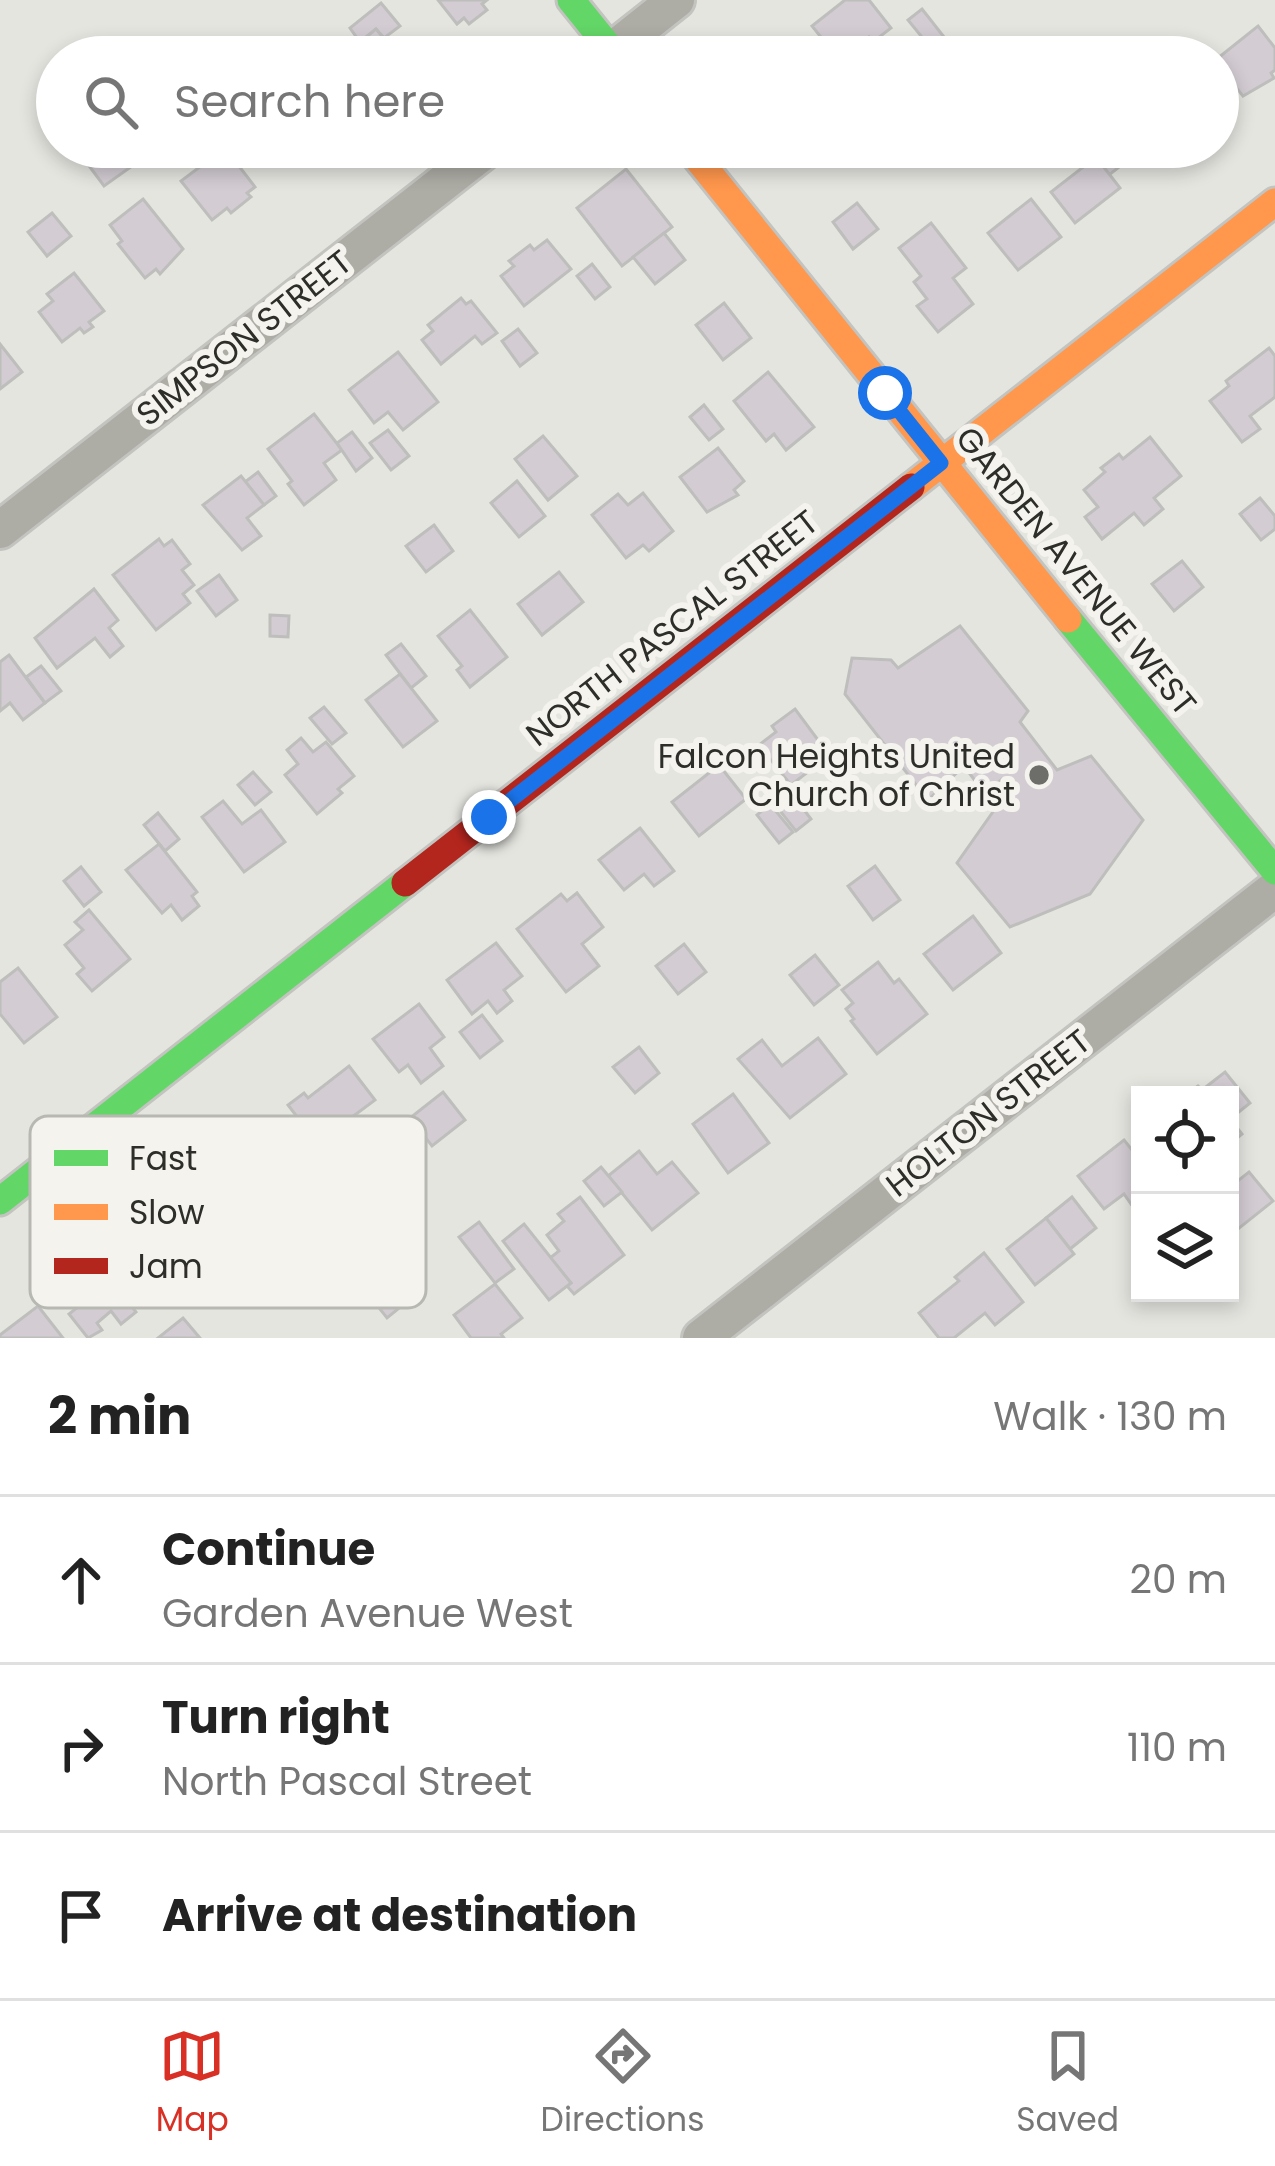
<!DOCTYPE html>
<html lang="en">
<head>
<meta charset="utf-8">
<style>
  :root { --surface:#fff; --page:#f2f2f2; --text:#222; --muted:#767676; --line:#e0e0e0; --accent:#d93025 }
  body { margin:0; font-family:Poppins,sans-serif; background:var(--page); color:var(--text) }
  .controls { position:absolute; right:36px; bottom:36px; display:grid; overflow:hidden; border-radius:0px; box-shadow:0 6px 18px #0003 }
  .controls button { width:108px; height:108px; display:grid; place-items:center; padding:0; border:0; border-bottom:3px solid var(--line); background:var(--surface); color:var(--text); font:60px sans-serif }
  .stop { position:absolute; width:36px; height:36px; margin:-27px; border:9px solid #1a73e8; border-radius:50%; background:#fff }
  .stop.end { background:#1a73e8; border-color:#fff; box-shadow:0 3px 12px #0008 }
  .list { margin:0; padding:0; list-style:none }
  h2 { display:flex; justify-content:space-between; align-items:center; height:156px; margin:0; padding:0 48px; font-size:51px }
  h2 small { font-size:39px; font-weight:400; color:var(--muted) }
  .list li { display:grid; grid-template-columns:78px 1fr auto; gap:36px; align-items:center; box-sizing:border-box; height:168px; padding:0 48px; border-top:3px solid var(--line) }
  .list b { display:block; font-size:45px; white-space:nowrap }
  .list p { margin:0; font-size:39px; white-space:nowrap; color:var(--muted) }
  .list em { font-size:39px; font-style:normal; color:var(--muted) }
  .icon { flex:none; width:66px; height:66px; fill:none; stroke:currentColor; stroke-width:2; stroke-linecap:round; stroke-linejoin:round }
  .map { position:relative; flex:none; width:1275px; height:1338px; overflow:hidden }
  .search { position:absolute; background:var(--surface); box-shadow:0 6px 18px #0003; left:36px; right:36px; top:36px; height:132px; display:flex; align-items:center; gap:30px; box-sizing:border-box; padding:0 42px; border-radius:66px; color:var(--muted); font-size:45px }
  .sheet { height:660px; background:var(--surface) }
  nav { display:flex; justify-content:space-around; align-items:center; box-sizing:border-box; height:168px; border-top:3px solid var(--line); background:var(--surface); font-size:33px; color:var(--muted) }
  nav a { display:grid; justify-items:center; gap:6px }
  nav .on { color:var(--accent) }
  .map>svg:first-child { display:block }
  .building { fill:#d3cdd3; stroke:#bebebc; stroke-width:3 }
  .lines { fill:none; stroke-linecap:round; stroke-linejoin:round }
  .street-casing { stroke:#c3c3c0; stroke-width:42 }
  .fast-casing { stroke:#c3c3c0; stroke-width:33 }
  .slow-casing { stroke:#c3c3c0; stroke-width:33 }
  .jam-casing { stroke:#c3c3c0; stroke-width:33 }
  .street { stroke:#adaca5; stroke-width:36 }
  .fast { stroke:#63d668; stroke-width:27 }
  .slow { stroke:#ff974d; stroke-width:27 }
  .jam { stroke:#b3261e; stroke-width:27 }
  .route { stroke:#1a73e8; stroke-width:15 }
  .poi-dot { fill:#6d6d6a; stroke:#f4f3ed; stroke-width:4.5 }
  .labels { text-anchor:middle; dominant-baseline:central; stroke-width:12; stroke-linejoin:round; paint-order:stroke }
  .street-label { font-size:33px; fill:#2d2d2a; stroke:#f4f3ed }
  .poi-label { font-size:33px; fill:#2d2d2a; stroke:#f4f3ed; text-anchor:end }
  .key { fill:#f4f3ed; stroke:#b8b8b2; stroke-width:3 }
  .key-label { font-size:33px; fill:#2d2d2a }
</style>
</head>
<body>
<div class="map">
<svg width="1275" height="1338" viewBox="0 0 1275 1338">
  <rect width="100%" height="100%" fill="#e5e5e0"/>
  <g class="building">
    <path d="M438,0H487L482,4L487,10L469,24L464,18L457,24Z"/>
    <path d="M845,0H869L891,28L873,42L869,37L845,57H837L812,26Z"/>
    <path d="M381,3L400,26L384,38L376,29L360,42L350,28Z"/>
    <path d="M922,9L944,37L930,47L908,20Z"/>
    <path d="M1258,26L1275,48V70L1271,73L1274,78L1243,96L1218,65V58Z"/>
    <path d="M376,29L399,57H341L360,42Z"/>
    <path d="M92,147H122L135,164L104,186L81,155Z"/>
    <path d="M1117,147L1128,160L1109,175L1088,148Z"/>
    <path d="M225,148L255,187L247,193L251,197L231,213L227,208L212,220L181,181Z"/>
    <path d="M1096,157L1120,188L1075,223L1051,192Z"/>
    <path d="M626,169L672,227L622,266L577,208Z"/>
    <path d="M143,199L183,249L160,274L156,269L145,278L118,244L122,241L110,225Z"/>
    <path d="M1031,199L1061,237L1018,270L988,233Z"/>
    <path d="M857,203L878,229L853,249L833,222Z"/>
    <path d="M52,213L71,236L47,256L28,232Z"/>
    <path d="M931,223L966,268L953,278L973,304L938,332L917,306L927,299L914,282L921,276L899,248Z"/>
    <path d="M664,233L685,260L655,284L633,257Z"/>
    <path d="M547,240L571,269L524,306L501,276L514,266L509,261L530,245L534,250Z"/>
    <path d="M592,264L610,287L595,299L577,276Z"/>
    <path d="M74,273L104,311L89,322L93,327L84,333L80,328L62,342L39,312L53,301L47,294Z"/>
    <path d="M461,298L466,304L471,301L497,333L482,344L475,336L441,364L422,340L433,331L428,325Z"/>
    <path d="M724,303L751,338L723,360L696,325Z"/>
    <path d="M518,329L537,353L520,366L502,341Z"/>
    <path d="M0,344L22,372L0,389Z"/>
    <path d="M1269,348L1275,356V397L1250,416L1260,429L1242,442L1210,401L1229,386L1226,381Z"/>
    <path d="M398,352L438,402L403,430L388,412L374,423L349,390Z"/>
    <path d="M768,372L814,427L786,450L774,434L766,441L734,401Z"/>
    <path d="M704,405L723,429L709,440L690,417Z"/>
    <path d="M314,414L342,450L324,463L336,480L304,505L288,484L292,481L268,449Z"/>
    <path d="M388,430L409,456L391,470L370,443Z"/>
    <path d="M352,432L372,458L356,471L337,443Z"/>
    <path d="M543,436L577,476L548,500L515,459Z"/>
    <path d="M1150,437L1181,476L1154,498L1163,509L1144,525L1134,513L1102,539L1085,517L1098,507L1084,490L1105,472L1101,468L1119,454L1123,459Z"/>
    <path d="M718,448L744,481L734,490L738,495L707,512L680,477Z"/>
    <path d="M258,472L276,496L264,505L245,482Z"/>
    <path d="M241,476L264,505L247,518L261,536L242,550L203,505Z"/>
    <path d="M517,481L545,516L519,537L491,503Z"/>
    <path d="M643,493L673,531L649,551L643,545L626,558L592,515L618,494L628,505Z"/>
    <path d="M1260,498L1275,516V529L1261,540L1240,514Z"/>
    <path d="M434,525L453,551L426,572L406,546Z"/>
    <path d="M159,539L164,546L172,540L190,564L182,570L194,585L183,594L190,603L156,630L113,575Z"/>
    <path d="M1182,561L1203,587L1174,611L1152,584Z"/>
    <path d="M559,572L583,602L542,635L518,604Z"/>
    <path d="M219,575L237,600L216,616L197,591Z"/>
    <path d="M94,589L118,620L109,628L123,646L110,657L95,638L57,668L35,638Z"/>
    <path d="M470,610L507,657L470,687L457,670L462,666L438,636Z"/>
    <path d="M270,615L289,616L288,637L270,636Z"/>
    <path d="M960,626L1028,711L1020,722L1057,770L1091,756L1143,820L1090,894L1010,927L957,863L1009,789L1002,779L985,794L964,766L928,800L845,694L852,658L891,660L898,668Z"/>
    <path d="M401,644L426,676L411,688L386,655Z"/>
    <path d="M9,655L45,703L23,720L10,703L0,711V662Z"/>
    <path d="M41,666L61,691L45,703L26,677Z"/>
    <path d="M400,674L437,721L403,747L366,700Z"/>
    <path d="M324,707L346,733L332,744L310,718Z"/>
    <path d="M795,709L821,744L808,754L817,765L791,785L759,745L776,732L772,726Z"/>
    <path d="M301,738L313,752L326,742L354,776L338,789L342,793L317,814L285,775L298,764L287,750Z"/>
    <path d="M719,765L746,799L699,836L672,802Z"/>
    <path d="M253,772L271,792L255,805L238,785Z"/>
    <path d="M788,789L811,819L796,831L773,802Z"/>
    <path d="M223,801L242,824L261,810L285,842L244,872L202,817Z"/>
    <path d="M770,804L793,832L779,843L757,815Z"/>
    <path d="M158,813L179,839L165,851L144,825Z"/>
    <path d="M640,828L674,871L654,886L644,874L624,890L599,860Z"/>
    <path d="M159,844L197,892L192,896L199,906L182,920L171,905L162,913L126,870Z"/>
    <path d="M875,866L900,900L873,920L848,886Z"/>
    <path d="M81,867L101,892L84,906L64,881Z"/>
    <path d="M577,893L603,927L582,944L599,966L566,992L517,929L561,894L567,901Z"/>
    <path d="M89,910L130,959L92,991L77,974L84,968L65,945L83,930L75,922Z"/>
    <path d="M973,916L1001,953L953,990L924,954Z"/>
    <path d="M496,943L522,976L504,990L512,1001L497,1013L488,1001L472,1014L447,980Z"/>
    <path d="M684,944L706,972L678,994L656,966Z"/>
    <path d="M815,955L839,985L814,1005L790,975Z"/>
    <path d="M878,962L894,983L899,979L927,1014L877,1054L851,1021L854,1019L846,1009L853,1003L842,990Z"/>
    <path d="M18,968L57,1017L24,1043L0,1014V982Z"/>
    <path d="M419,1004L444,1037L430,1048L443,1066L421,1083L408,1065L399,1072L373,1039Z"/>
    <path d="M482,1015L502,1041L480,1058L460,1032Z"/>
    <path d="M818,1038L846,1074L790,1118L738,1059L762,1040L782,1066Z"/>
    <path d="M639,1047L659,1073L635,1093L613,1067Z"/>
    <path d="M349,1066L375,1100L336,1129L339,1134L321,1148L288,1105L304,1093L308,1098Z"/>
    <path d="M1225,1072L1250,1103L1230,1119L1242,1134L1230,1144V1095L1187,1094L1198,1086L1202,1090Z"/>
    <path d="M443,1092L465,1120L432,1146L410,1118Z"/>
    <path d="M733,1094L769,1143L728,1173L693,1124Z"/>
    <path d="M1124,1140L1140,1160V1197L1131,1204L1124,1194L1104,1209L1078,1176Z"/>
    <path d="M639,1151L657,1174L672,1162L698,1193L652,1230L608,1176Z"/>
    <path d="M601,1167L622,1192L604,1206L584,1181Z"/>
    <path d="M1249,1172L1273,1201L1238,1229L1230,1219V1187Z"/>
    <path d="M580,1197L624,1255L574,1294L567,1286L571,1283L550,1258L559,1251L547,1235L564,1221L558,1214Z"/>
    <path d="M1072,1197L1096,1228L1070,1249L1046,1218Z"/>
    <path d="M1046,1218L1074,1254L1035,1285L1007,1249Z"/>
    <path d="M479,1222L514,1269L495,1283L459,1237Z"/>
    <path d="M524,1224L571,1283L549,1300L503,1241Z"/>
    <path d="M111,1246L143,1286L126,1299L136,1312L121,1324L111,1311L97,1323L102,1330L88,1338L69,1314L83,1303L70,1287Z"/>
    <path d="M984,1253L1023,1302L995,1325L985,1313L954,1338H939L919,1313L959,1281L955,1277Z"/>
    <path d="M380,1254L414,1296L387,1318L353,1275Z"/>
    <path d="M495,1284L522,1318L501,1334L504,1338H471L454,1315Z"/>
    <path d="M38,1306L63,1338H0V1335Z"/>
    <path d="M183,1318L200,1338H158Z"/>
  </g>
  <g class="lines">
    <defs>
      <g id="street">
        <path d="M604,57L676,0"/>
        <path d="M0,530L489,147"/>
        <path d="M701,1338L1275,889"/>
      </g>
      <g id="fast">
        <path d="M571,0L617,57"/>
        <path d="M1068,619L1275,871"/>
        <path d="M0,1201L405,883"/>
      </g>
      <g id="slow">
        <path d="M688,147L1068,619"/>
        <path d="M911,487L1275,202"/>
      </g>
      <path id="jam" d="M405,883L911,487"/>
    </defs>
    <use href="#street" class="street-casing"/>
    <use href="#fast" class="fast-casing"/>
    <use href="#slow" class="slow-casing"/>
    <use href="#jam" class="jam-casing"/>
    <use href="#street" class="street"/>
    <use href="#fast" class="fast"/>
    <use href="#slow" class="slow"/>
    <use href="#jam" class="jam"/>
  </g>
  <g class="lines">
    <path class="route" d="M489,817L941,463L885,393"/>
  </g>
  <circle class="poi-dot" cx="1039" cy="775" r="12"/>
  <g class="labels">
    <g class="street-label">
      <text transform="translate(244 338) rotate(-38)">SIMPSON STREET</text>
      <text transform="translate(1076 571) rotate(51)">GARDEN AVENUE WEST</text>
      <text transform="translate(672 628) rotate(-38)">NORTH PASCAL STREET</text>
      <text transform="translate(988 1113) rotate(-38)">HOLTON STREET</text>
    </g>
    <g class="poi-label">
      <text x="1015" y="756">Falcon Heights United<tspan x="1015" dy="38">Church of Christ</tspan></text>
    </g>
  </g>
  <rect x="30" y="1116" width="396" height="192" rx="18" class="key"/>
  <rect x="54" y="1150" width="54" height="16" fill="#63d668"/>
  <rect x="54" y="1204" width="54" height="16" fill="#ff974d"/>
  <rect x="54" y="1258" width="54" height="16" fill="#b3261e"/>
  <g class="key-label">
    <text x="129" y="1170">Fast</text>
    <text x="129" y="1224">Slow</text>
    <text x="129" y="1278">Jam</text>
  </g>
</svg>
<div class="controls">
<button><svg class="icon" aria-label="locate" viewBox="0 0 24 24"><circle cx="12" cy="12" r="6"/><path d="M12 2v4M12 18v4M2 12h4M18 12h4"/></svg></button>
<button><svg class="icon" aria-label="layers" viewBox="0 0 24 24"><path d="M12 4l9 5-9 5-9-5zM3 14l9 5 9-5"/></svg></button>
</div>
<div class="stop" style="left:885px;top:393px"></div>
<div class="stop end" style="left:489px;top:817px"></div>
<div class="search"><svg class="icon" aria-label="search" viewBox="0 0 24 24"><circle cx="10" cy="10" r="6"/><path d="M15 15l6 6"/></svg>Search here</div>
</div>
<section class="sheet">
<h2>2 min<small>Walk · 130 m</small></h2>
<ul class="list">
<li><svg class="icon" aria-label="ahead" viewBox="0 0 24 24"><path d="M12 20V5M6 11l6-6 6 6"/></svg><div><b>Continue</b><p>Garden Avenue West</p></div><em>20 m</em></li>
<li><svg class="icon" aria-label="right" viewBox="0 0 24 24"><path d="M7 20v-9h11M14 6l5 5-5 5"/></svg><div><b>Turn right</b><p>North Pascal Street</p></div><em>110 m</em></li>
<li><svg class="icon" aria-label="arrive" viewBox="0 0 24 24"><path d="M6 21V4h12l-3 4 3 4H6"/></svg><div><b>Arrive at destination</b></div></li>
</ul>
</section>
<nav>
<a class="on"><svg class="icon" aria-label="map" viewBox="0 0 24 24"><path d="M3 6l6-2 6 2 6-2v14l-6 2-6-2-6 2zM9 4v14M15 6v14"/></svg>Map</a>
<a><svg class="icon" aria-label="directions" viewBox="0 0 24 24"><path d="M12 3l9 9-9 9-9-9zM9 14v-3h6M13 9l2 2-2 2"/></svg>Directions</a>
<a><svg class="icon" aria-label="saved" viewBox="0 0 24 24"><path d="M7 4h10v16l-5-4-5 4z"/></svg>Saved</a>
</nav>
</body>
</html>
